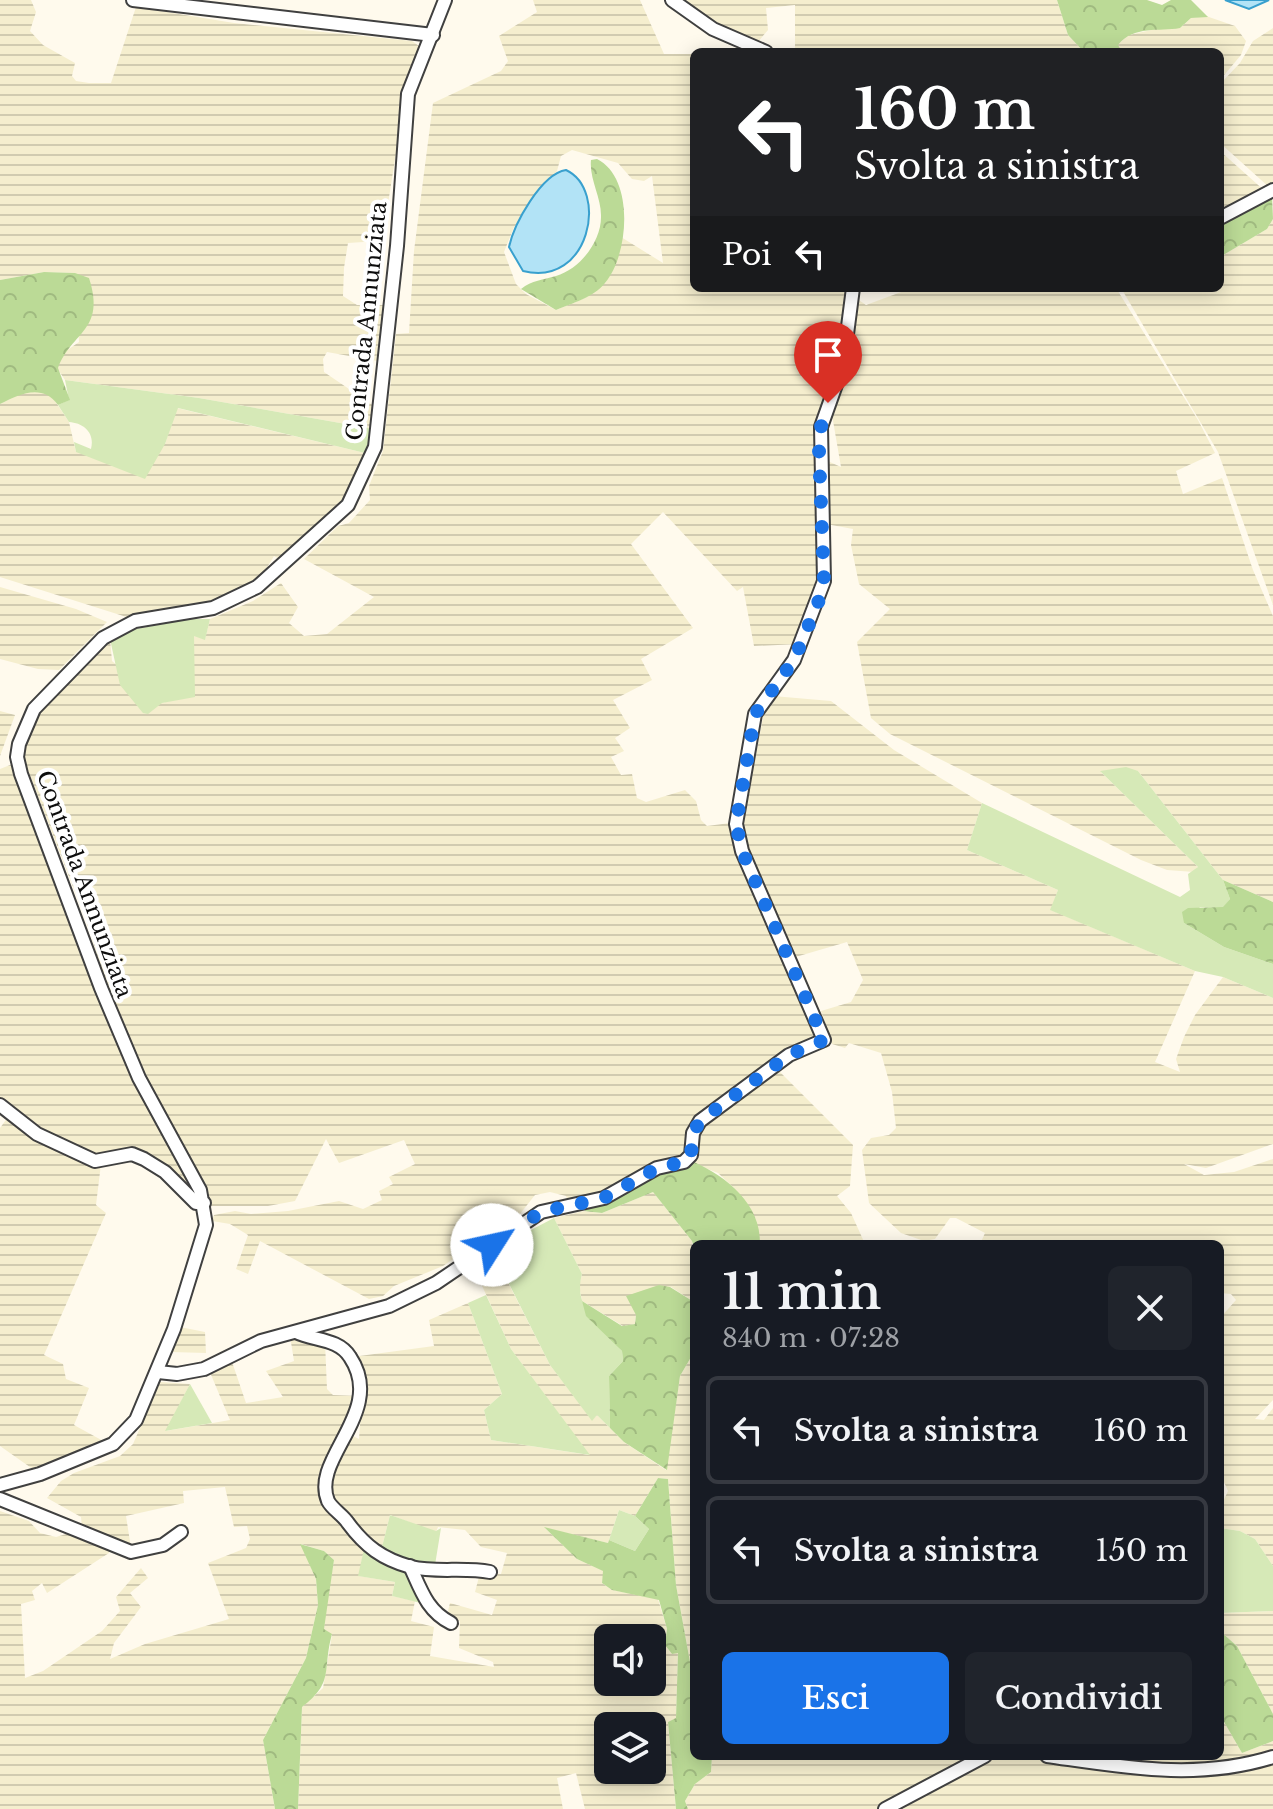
<!DOCTYPE html>
<html lang="it">
<meta charset="utf-8">
<style>
body{margin:0;font-family:"Libre Baskerville",serif;background:#20242c;color:#f1f3f6;height:100vh;display:flex;flex-direction:column;font-size:30px;white-space:nowrap}
*{box-sizing:border-box;margin:0}
p{font-size:26px;color:#9ea1a6}
.icon{flex:none;width:44px;height:44px;fill:none;stroke:currentColor;stroke-width:2;stroke-linecap:round;stroke-linejoin:round}
.map{position:relative;flex:1;overflow:hidden}
.panel{position:absolute;left:690px;top:1240px;width:534px;height:520px;display:flex;flex-direction:column;background:#171b24;border-radius:12px;box-shadow:0 4px 20px #0003}
.panel>*{flex:none}
.banner{position:absolute;left:690px;top:48px;width:534px;height:244px;border-radius:12px;box-shadow:0 4px 20px #0003;background:#202124;color:#fff;overflow:hidden}
.buttons{position:absolute;left:594px;top:1624px;display:grid;gap:16px}
.buttons a{display:grid;place-items:center;width:72px;height:72px;border-radius:12px;background:#171b24;box-shadow:0 4px 20px #0003;font-size:40px}
.pin{position:absolute;display:grid;place-items:center;width:68px;height:68px;color:#fff;margin:-82px -34px;border-radius:50% 50% 50% 0;rotate:-45deg;box-shadow:0 0 8px #0007}
.pin .icon{rotate:45deg}
.me{position:absolute;width:88px;margin:-44px;rotate:55deg;stroke-linejoin:round;filter:drop-shadow(0 0 6px #0008)}
.turn{display:flex;align-items:center;gap:28px;height:168px;padding:0 32px;font-size:36px}
.turn .icon{width:104px;height:104px;stroke-width:2.5}
.turn b{display:block;font-size:56px;line-height:68px}
.then{display:flex;align-items:center;height:76px;padding:0 32px;background:#0003;gap:16px;font-size:30px}
.round{display:grid;place-items:center;flex:none;width:84px;height:84px;border-radius:12px;background:#20242c}
.headline{display:flex;align-items:center;justify-content:space-between;height:136px;padding:0 32px}
h1{font-size:48px;font-weight:600;line-height:60px}
.primary-button{display:flex;gap:16px;margin-top:auto;padding:16px 32px}
.primary-button a{flex:1;height:92px;border-radius:12px;background:#1a73e8;color:#fff;font-size:32px;font-weight:600;line-height:92px;text-align:center}
.primary-button a+a{background:#20242c;color:#f1f3f6}
ul{padding:0;list-style:none}
li{display:flex;align-items:center;gap:24px;height:108px;margin:0 16px 12px;padding:0 16px;border:4px solid #363941;border-radius:12px}
li div{flex:1}
li b{display:block;font-size:30px}
li em{font-style:normal}
.map>svg:first-child{display:block}
.farmland{fill:url(#farmland-rules);fill-rule:evenodd}
.grass{fill:#d6e9b7}
.forest{fill:url(#forest-crowns)}
.water{fill:#b2e3f6;stroke:#39a0ce;stroke-width:2}
.lines{fill:none;stroke-linecap:round;stroke-linejoin:round}
.minor-casing{stroke:#404040;stroke-width:16}
.minor{stroke:#fff;stroke-width:12}
.route{stroke:#1a73e8;stroke-width:14;stroke-dasharray:0 25.2}
.labels{text-anchor:middle;stroke-width:8;stroke-linejoin:round;paint-order:stroke}
.street-label{font-size:22px;fill:#0d0d0d;stroke:#fff}
</style>
<div class="map">
<svg width="1273" height="1809" viewBox="0 0 1273 1809">
<defs>
<pattern id="farmland-rules" width="6" height="5" patternUnits="userSpaceOnUse" patternTransform="scale(2)"><rect width="6" height="5" fill="#f5eece"/><path d="M0 2.5h6" fill="none" stroke="#d1cbb0"/></pattern>
<pattern id="forest-crowns" width="20" height="18" patternUnits="userSpaceOnUse" patternTransform="scale(2)"><rect width="20" height="18" fill="#bbda96"/><path d="M2 6a3 3 0 1 1 6 0M12 15a3 3 0 1 1 6 0" fill="none" stroke="#a0ba80"/></pattern>
</defs>
<rect width="100%" height="100%" fill="#fffaed"/>
<g class="farmland">
<polygon points="0,0 31,0 36,12 30,31 43,45 75,63 72,76 76,81 89,83 111,83 136,7 234,23 412,41 422,48 406,90 384,229 379,241 348,243 344,268 343,296 357,305 385,305 377,361 327,352 323,359 324,372 374,406 374,429 199,398 65,380 57,368 63,353 79,342 75,273 44,272 0,280"/>
<path d="M533,0H640L664,54H694V288H849L841,363L824,405L822,580L799,644L754,646L743,587L737,591L663,512L631,544L693,628L641,659L652,680L613,700L630,728L615,738L624,751L611,757L621,775L632,774L637,798L646,802L685,790L696,801L701,820L707,826L730,823L819,1038L790,1049L770,1062L853,1145L850,1186L837,1196L851,1213L865,1244H760L734,1188L718,1173L679,1158L581,1199L568,1201L566,1196L550,1192L535,1195L512,1224L489,1234L443,1266L394,1286L383,1296L369,1299L260,1241L248,1274L236,1269L248,1235L230,1224L212,1221L214,1215L235,1211L251,1214L288,1211L339,1201L363,1209L382,1200L379,1191L393,1184L389,1177L415,1164L404,1140L339,1163L326,1139L295,1201L268,1206H212L149,1157H95L36,1130L0,1103V769L15,763L114,1008L87,923L22,755L35,715L110,639L112,661L162,703L182,697L194,635L205,639L210,619L253,601L281,583L298,607L289,623L304,636L327,634L374,597L304,559L338,526L349,523L370,500L369,486L383,451L396,334L409,333L414,251L433,103L501,71L508,61L499,36L537,12ZM572,150L618,163L632,179L644,181L652,176L663,263L621,237L606,282L585,298L556,310L526,294L516,284L504,252L514,227L557,171L561,156Z"/>
<polygon points="679,0 1057,0 1068,35 1084,52 795,52 795,5 766,8 768,30 757,43 722,28"/>
<polygon points="1206,16 1235,26 1246,41 1241,55 1220,80 1220,52 1122,52 1117,45 1129,35 1160,28 1180,28 1191,18"/>
<polygon points="1273,28 1273,186 1270,188 1220,143 1220,84 1240,63 1253,41"/>
<polygon points="1220,151 1266,192 1220,213"/>
<polygon points="1273,219 1273,605 1218,452 1121,288 1220,288 1220,257 1267,229"/>
<polygon points="912,288 1116,288 1198,420 1215,453 1176,471 1183,494 1222,478 1253,570 1273,616 1273,902 1223,880 1138,771 1101,772 1198,867 1194,872 1167,870 1141,860 890,734 871,718 857,642 890,609 859,584 851,545 853,529 826,524 821,458 841,467 832,415 835,399 844,382 853,296 866,305"/>
<polygon points="38,391 51,395 69,422 76,452 165,444 177,408 365,453 344,503 285,562 274,556 260,579 213,608 136,620 0,577 0,404 20,394"/>
<polygon points="0,587 76,609 107,622 59,670 38,669 0,659"/>
<polygon points="773,696 831,701 894,750 982,803 967,850 1058,890 1051,910 1195,971 1155,1062 1180,1072 1176,1059 1184,1037 1195,1015 1223,977 1273,998 1273,1144 1206,1168 1184,1164 1204,1175 1234,1172 1273,1159 1273,1400 1255,1419 1264,1420 1273,1408 1273,1566 1255,1539 1240,1531 1220,1528 1220,1508 1228,1491 1220,1473 1220,1318 1236,1300 1231,1294 1220,1293 1220,1244 980,1244 985,1233 956,1218 950,1218 935,1239 924,1241 901,1233 869,1203 862,1150 871,1138 889,1135 896,1128 892,1092 881,1053 849,1043 845,1048 832,1044 821,1011 851,1002 863,980 847,942 792,958 741,834 764,712"/>
<polygon points="0,711 15,715 0,756"/>
<polygon points="8,1117 101,1164 96,1205 106,1213 44,1355 63,1364 66,1379 89,1388 74,1425 105,1442 37,1472 0,1446 0,1128"/>
<polygon points="653,1192 692,1241 694,1302 671,1287 636,1315 635,1324 623,1326 582,1301 579,1286 582,1274 554,1218 584,1211 602,1213"/>
<path d="M492,1251L550,1365L592,1420L597,1415L624,1442L666,1470L680,1376L694,1352V1684L676,1585L668,1479L658,1478L635,1516L619,1510L608,1543L545,1528L577,1559L604,1571L602,1583L612,1590L658,1599L667,1629L665,1645L672,1654L678,1652L676,1719L668,1722L676,1809H585L576,1773L557,1778L563,1809H298L302,1707L323,1688L332,1635L324,1629L325,1613L334,1560L324,1551L301,1544L316,1579L318,1605L306,1658L263,1740L275,1809H0V1511L29,1521L40,1533L56,1537L73,1532L109,1547V1553L47,1593L42,1583L32,1591L35,1600L21,1604L25,1678L43,1671L102,1631L120,1611L116,1597L141,1568L148,1578L130,1593L141,1607L114,1643L110,1659L145,1644L229,1619L208,1563L246,1548L250,1539L247,1526L234,1527L225,1487L183,1491L184,1503L126,1516L131,1548L82,1527L81,1517L47,1498L61,1481L74,1473L120,1456L133,1444L160,1382L190,1384L166,1431L230,1420L209,1370L231,1359L246,1403L283,1397L266,1371L294,1361L290,1336L325,1342L327,1389L333,1395L358,1396L356,1413L347,1433L359,1439L362,1399L352,1357L434,1346L429,1320L468,1303L502,1394L484,1410L491,1440L589,1455L511,1349L473,1266ZM390,1515L436,1532L438,1527L465,1530L481,1547L507,1553L501,1574L480,1573L475,1592L497,1600L492,1615L450,1603L447,1615L460,1621L459,1648L493,1662L494,1667L430,1656L434,1627L411,1621L415,1601L392,1596L395,1582L359,1576L364,1549L380,1555ZM608,1638H652V1682H608ZM608,1726H652V1770H608Z"/>
<polygon points="180,1327 205,1332 206,1353 171,1352"/>
<polygon points="1273,1611 1273,1714 1237,1646 1220,1631 1220,1613"/>
<polygon points="1220,1715 1242,1753 1273,1741 1273,1809 688,1809 685,1801 695,1784 711,1772 712,1756 1220,1756"/>
</g>
<g class="grass">
<path d="M65,380L199,398L374,429L365,453L178,408L165,444L145,479L76,452L74,442L91,449C95,433 84,423 69,422L58,405L69,400Z"/>
<polygon points="190,619 210,619 205,640 194,636 195,697 162,703 148,714 143,713 120,685 110,639 131,630"/>
<polygon points="1126,767 1138,771 1223,880 1230,899 1223,908 1200,907 1184,923 1224,947 1273,964 1273,998 1223,977 1195,971 1050,910 1058,890 967,850 982,803 1180,897 1190,890 1188,874 1198,867 1100,771"/>
<path d="M554,1218L582,1274C572,1310 602,1327 622,1351L623,1361L609,1376L610,1428L597,1415L592,1421L550,1365L500,1266L529,1231Z"/>
<polygon points="486,1295 511,1349 590,1455 491,1440 484,1410 502,1394 468,1303"/>
<polygon points="190,1384 212,1423 165,1431"/>
<polygon points="619,1510 635,1516 649,1529 635,1551 609,1540"/>
<polygon points="390,1515 436,1531 441,1528 435,1565 419,1564 413,1588 419,1591 425,1604 392,1596 395,1582 358,1576 364,1549 380,1555"/>
<polygon points="1220,1528 1240,1531 1255,1539 1273,1566 1273,1611 1220,1613"/>
</g>
<g class="forest">
<path d="M1057,0H1147L1162,5L1171,0H1191L1208,17L1191,18L1180,28C1159,32 1134,25 1118,45L1122,52H1084L1068,35Z"/>
<path d="M597,159C635,178 629,255 605,283C593,298 572,303 556,310L521,289C532,280 543,280 556,276C580,269 602,241 601,215C601,197 589,178 591,160Z"/>
<polygon points="1272,195 1273,219 1267,229 1220,257 1220,220"/>
<path d="M44,272L75,273L89,278C106,331 72,331 58,368L70,400L58,405C42,383 20,394 0,404V280Z"/>
<polygon points="1223,880 1273,902 1273,964 1224,947 1184,923 1182,912 1188,908 1223,907 1230,899"/>
<path d="M694,1162C727,1177 761,1204 760,1244H694V1248L692,1241L653,1192L602,1213L584,1211L648,1176Z"/>
<polygon points="659,1285 670,1287 694,1302 694,1352 680,1376 667,1470 624,1442 610,1428 609,1376 623,1361 622,1351 586,1316 582,1301 622,1326 635,1324 636,1315 626,1296"/>
<polygon points="658,1478 668,1479 676,1585 694,1684 694,1756 712,1756 711,1772 695,1784 685,1801 688,1809 676,1809 668,1722 676,1718 678,1653 672,1654 665,1645 667,1629 659,1600 612,1590 602,1583 603,1571 577,1559 544,1527 608,1543 609,1540 635,1551 649,1529 635,1516"/>
<path d="M300,1544L324,1551L334,1560L324,1629L332,1634C322,1670 335,1682 302,1707L298,1809H275L263,1740L306,1658L318,1605L316,1579Z"/>
<polygon points="1220,1631 1237,1646 1273,1714 1273,1741 1242,1753 1220,1715"/>
</g>
<g class="water">
<polygon points="1225,0 1269,0 1249,9"/>
<path d="M566,170C609,190 590,288 523,271L509,247C514,224 541,174 566,170Z"/>
</g>
<g class="lines">
<g class="minor-casing">
<g id="minor">
<polyline points="133,0 433,35"/>
<polyline points="672,0 713,29 766,52"/>
<polyline points="1220,218 1273,190"/>
<polyline points="0,1105 37,1134 95,1161 132,1154 144,1159 165,1172 196,1203 204,1203"/>
<path d="M296,1332C314,1341 338,1338 350,1357C387,1412 310,1458 328,1501C332,1509 343,1515 348,1523C365,1546 382,1559 411,1567C436,1573 464,1567 490,1572"/>
<polyline points="158,1372 177,1374 204,1369 261,1341 389,1306 436,1283 541,1212 604,1198 657,1168 684,1162 691,1155 693,1133 700,1121 789,1055 824,1040 742,851 736,824 755,714 794,660 824,581 821,427 843,365 853,288"/>
<polyline points="0,1485 40,1474 113,1444 136,1420 174,1329 206,1225 200,1190 139,1078 101,988 21,774 17,757 19,744 34,709 103,638 135,621 213,608 257,587 348,505 375,447 397,246 408,94 445,0"/>
<polyline points="0,1499 131,1552 163,1545 181,1532"/>
<path d="M410,1566C421,1590 427,1611 451,1623"/>
<path d="M1047,1756C1125,1767 1196,1781 1273,1757"/>
<polyline points="885,1809 985,1756"/>
</g>
</g>
<use href="#minor" class="minor"/>
</g>
<g class="lines">
<polyline class="route" points="492,1245 541,1212 604,1198 657,1168 684,1162 691,1155 693,1133 700,1121 789,1055 824,1040 742,851 736,824 755,714 794,660 818,603 824,581 819,452 822,417 828,403"/>
</g>
<g class="labels">
<g class="street-label">
<text transform="translate(366 321) rotate(-84)" y="8">Contrada Annunziata</text>
<text transform="translate(85 884) rotate(70)" y="8">Contrada Annunziata</text>
</g>
</g>
</svg>
<div class="buttons">
<a><svg class="icon" aria-label="sound" viewBox="0 0 24 24"><path d="M4 9h4l5-4v14l-5-4H4zM17 9q2 3 0 6"/></svg></a>
<a><svg class="icon" aria-label="layers" viewBox="0 0 24 24"><path d="M12 4l9 5-9 5-9-5zM3 14l9 5 9-5"/></svg></a>
</div>
<div class="pin" style="left:828px;top:403px;background:#d93025"><svg class="icon" aria-label="arrive" viewBox="0 0 24 24"><path d="M6 21V4h12l-3 4 3 4H6"/></svg></div>
<svg class="me" style="left:492px;top:1245px" viewBox="-20 -20 40 40"><circle r="19" fill="#fff"/><path d="M0-13L10 11 0 6-10 11z" fill="#1a73e8"/></svg>
<div class="banner">
<div class="turn"><svg class="icon" aria-label="left" viewBox="0 0 24 24"><path d="M17 20v-9H6M10 6l-5 5 5 5"/></svg><div><b>160 m</b>Svolta a sinistra</div></div>
<div class="then">Poi<svg class="icon" aria-label="left" viewBox="0 0 24 24"><path d="M17 20v-9H6M10 6l-5 5 5 5"/></svg></div>
</div>
<section class="panel">
<div class="headline"><div><h1>11 min</h1><p>840 m · 07:28</p></div><a class="round"><svg class="icon" aria-label="close" viewBox="0 0 24 24"><path d="M6 6l12 12M18 6L6 18"/></svg></a></div>
<ul>
<li><svg class="icon" aria-label="left" viewBox="0 0 24 24"><path d="M17 20v-9H6M10 6l-5 5 5 5"/></svg><div><b>Svolta a sinistra</b></div><em>160 m</em></li>
<li><svg class="icon" aria-label="left" viewBox="0 0 24 24"><path d="M17 20v-9H6M10 6l-5 5 5 5"/></svg><div><b>Svolta a sinistra</b></div><em>150 m</em></li>
</ul>
<div class="primary-button"><a>Esci</a><a>Condividi</a></div>
</section>
</div>
